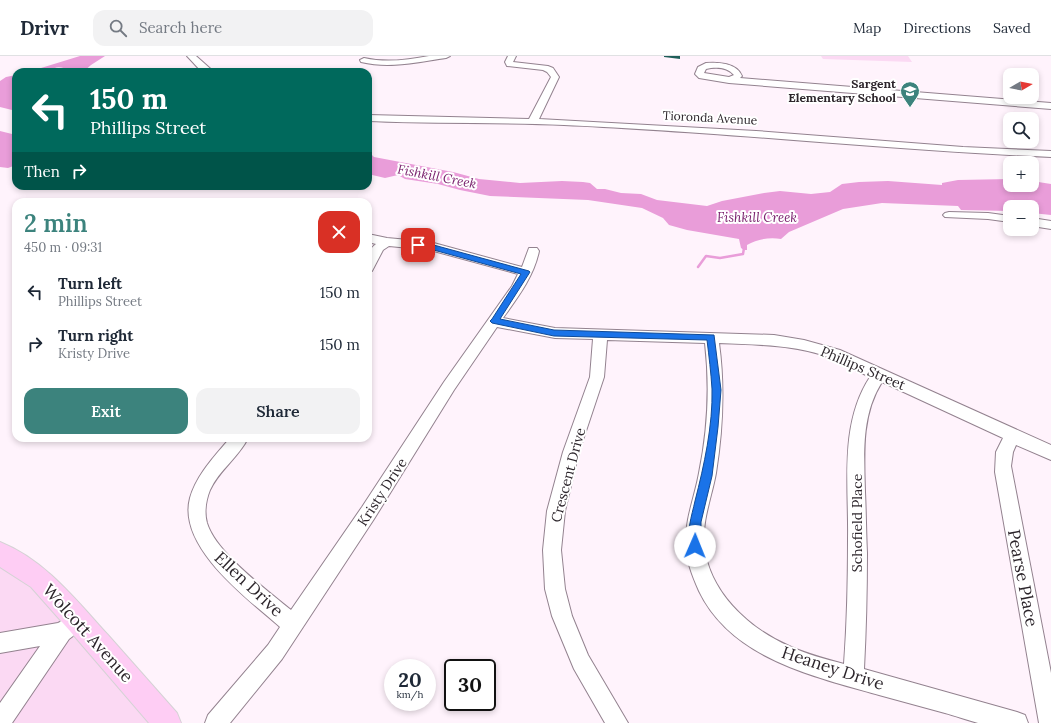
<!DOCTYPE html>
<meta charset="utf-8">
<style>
body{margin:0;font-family:Lora,serif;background:#f2f2f3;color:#1f2937;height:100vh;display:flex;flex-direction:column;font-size:15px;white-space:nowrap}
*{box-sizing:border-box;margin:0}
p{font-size:13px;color:#747a83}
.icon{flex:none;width:22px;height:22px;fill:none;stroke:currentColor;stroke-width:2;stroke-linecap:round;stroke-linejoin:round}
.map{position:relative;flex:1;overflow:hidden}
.drawer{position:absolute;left:12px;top:142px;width:360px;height:244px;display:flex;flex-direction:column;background:#fff;border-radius:12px;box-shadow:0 2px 6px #0003}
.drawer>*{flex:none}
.top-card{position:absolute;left:12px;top:12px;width:360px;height:122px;border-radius:12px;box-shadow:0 2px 6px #0003;background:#00695c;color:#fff;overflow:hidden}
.needle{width:26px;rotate:80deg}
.fabs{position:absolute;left:1003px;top:12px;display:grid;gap:8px}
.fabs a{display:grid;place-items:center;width:36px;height:36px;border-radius:8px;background:#fff;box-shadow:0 2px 6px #0003;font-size:20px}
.speed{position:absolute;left:384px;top:603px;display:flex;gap:8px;font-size:20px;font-weight:700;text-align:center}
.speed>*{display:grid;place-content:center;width:52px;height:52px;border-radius:50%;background:#fff;box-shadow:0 2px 6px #0003;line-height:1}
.speed small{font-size:10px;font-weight:400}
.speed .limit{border:2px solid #111;border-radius:6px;background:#fff;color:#111}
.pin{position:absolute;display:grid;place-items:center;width:34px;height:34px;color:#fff;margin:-17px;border-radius:8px;box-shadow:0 2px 6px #0006}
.me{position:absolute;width:44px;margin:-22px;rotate:1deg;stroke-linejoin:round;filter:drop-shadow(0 0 3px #0008)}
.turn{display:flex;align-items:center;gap:14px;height:84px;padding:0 12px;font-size:18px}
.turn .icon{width:52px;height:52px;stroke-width:2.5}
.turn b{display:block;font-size:28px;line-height:34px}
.then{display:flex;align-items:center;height:38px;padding:0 12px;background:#0003;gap:8px;font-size:15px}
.round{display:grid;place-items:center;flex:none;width:42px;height:42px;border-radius:12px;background:#f2f2f3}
.overview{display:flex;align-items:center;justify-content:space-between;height:68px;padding:0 12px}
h1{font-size:24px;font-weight:600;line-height:30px;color:#3c837d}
.action{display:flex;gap:8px;margin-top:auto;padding:8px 12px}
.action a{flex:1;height:46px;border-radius:12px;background:#3c837d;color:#fff;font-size:16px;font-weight:600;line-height:46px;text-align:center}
.action a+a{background:#f2f2f3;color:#1f2937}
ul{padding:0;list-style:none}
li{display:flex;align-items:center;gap:12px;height:52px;padding:0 12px}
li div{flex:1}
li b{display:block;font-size:15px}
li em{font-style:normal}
header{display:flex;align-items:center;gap:24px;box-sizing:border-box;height:56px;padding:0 20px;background:#fff;border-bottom:1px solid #e0e1e3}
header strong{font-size:19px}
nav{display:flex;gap:22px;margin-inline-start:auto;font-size:14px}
.search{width:280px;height:36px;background:#f2f2f3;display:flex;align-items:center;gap:10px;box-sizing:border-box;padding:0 14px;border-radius:12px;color:#747a83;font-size:15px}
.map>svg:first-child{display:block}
.green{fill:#fbd9f3}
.water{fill:#e99dd9}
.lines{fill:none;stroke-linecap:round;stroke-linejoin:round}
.stream{stroke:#e99dd9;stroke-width:2.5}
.minor-casing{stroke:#93828f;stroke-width:2}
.major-casing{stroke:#d5d3d5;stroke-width:2}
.minor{fill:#fff;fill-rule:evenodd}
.major{fill:#fecdf4;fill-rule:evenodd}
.wall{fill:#1f5e59}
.route{fill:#1a73e8;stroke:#114b97}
.labels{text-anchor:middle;stroke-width:4;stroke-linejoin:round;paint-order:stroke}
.far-poi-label{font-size:12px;font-weight:bold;fill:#2c252b;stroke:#fff;text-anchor:end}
.far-street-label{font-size:12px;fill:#2c252b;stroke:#fff}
.far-water-label{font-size:13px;font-style:italic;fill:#7a236e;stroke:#fff}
.street-label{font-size:14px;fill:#2c252b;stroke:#fff}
.near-street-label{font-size:17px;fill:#2c252b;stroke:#fff}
</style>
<header>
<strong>Drivr</strong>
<div class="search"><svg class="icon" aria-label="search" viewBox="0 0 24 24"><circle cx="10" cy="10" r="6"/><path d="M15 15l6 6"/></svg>Search here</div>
<nav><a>Map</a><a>Directions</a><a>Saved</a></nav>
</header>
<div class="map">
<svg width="1051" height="667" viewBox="0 0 1051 667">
<rect width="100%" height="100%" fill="#fff3fc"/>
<g class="green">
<polygon points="821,0 908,0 912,6 823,3"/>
<polygon points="0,502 36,534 153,667 0,667"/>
</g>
<g class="water">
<path d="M80,0H105L91,9L83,16H68L70,14C63,12 56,8 50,16H28Z"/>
<polygon points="16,19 16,55 0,51 0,25 6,21"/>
<polygon points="0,75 16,79 16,109 8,112 0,111"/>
<path d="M368,95L374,101L453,116L479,123L520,127L562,125L583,126L590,127L597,133H605L621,137L641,138L657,144L707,150L722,145L764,137L780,135L811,138L830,136L842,128L859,126L888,125L942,129V127L958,124L1010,123V129H1032V125L1051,128V159L1032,157V151H1010V155L961,154L958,150L882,147L843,153L789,176L781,183C770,181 757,183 747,189V194H744L741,192L739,183L687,174L669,169L663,162L642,152L588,144L490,140L460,134L438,128L405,123L398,119L385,122L368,118Z"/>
</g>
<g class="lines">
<polyline class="stream" points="698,211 706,200 720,202 743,198 744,192"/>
<g class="minor-casing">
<g id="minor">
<polygon points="187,0 196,0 214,16 201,15"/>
<path d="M429,0H450L446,2C417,6 390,13 361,6L360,4L364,2C386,7 407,4 429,0Z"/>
<path d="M508,0H516L513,6L548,10L553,12L559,21L539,63L756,75L963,91L1051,95V101C888,94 726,76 564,69C499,66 433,68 368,65V59L529,63L551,21L547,16L543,14L507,10L505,6Z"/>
<path d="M706,7C718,6 737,7 742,20L740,22L1051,47V53L729,27L699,22L695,18L698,11ZM711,12C719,11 728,12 734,19L729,21L704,17L706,13Z"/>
<polygon points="949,156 988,157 1010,160 1010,166 988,163 945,161 943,159 945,157"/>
<polygon points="1032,162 1051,165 1051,173 1032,170"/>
<path d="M368,178L387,182L430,186L522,211L529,192H537L539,195C534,220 518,241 503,262L555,272L774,279L804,284L840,294L1051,389V404L1016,389L1013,396L1011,410L1051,617V667H1039L995,416L996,396L1003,382L882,326C861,359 864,398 865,436C866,456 866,477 867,497C867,536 866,575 864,613L1017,656L1025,659L1028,667C1012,667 994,667 978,667C967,664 956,660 945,657C923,651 901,645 879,639C813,620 732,603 699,535C692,519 686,504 686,487C685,463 695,440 699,417C708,373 710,331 705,287L607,284L604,321L579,396L565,455L561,494L565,533L572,560L588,599L628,667H605L574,613L552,560L545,533L543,494L547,455L563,396L590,321L593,283L555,282L497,271L454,334L374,463L282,603L230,667H205L208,659L268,589L280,571C248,543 177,491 190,442C197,418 215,400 230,382H248C239,401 219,414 210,434C206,444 204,456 207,467C216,497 267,534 291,554L362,451L444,326L512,230L518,218L430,194L389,190L383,194L372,215L368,216C368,206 367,194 376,188L368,186ZM719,287C757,289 795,288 831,302C844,308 857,315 870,321C839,368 849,429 848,483C848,525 847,567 844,608C825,603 806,598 789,590C748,572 708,535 704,488C702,464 712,440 716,417C723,373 725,331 719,287Z"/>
<polygon points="66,563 73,566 76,573 73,580 69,583 12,667 0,667 0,647 40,590 0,597 0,577 58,567"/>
</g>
</g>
<g class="major-casing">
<path id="major" d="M0,486C45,504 76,544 108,579C131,605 154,631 177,657L181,667H149L70,575L31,531L0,511Z"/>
</g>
<use href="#minor" class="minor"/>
<use href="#major" class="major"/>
</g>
<polygon class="wall" points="664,0 680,0 680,3 664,1"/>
<path class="route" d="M415,187L430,188L529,215L530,216L500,263L554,274L714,279L721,334L718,371L712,420L701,466V490L699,493L695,495L691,493C685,479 692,459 695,445C704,410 713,369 712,333C711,317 709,300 707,284L554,280L492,267L490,265L492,263L521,218L430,193L415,191Z"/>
<defs>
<g id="school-pin" transform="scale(1)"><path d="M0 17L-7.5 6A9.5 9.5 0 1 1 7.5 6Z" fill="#3c837d" stroke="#fff"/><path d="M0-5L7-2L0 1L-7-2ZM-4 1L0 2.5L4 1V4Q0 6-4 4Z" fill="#fff"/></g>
</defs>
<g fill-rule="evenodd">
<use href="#school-pin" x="910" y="35"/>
</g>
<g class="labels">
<g class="far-poi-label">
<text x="896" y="32">Sargent<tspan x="896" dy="14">Elementary School</tspan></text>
</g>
<g class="far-street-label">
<text transform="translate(710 62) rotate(3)" y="4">Tioronda Avenue</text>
</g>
<g class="far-water-label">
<text transform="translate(437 120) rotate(11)" y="5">Fishkill Creek</text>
<text x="757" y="166">Fishkill Creek</text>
</g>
<g class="street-label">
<text transform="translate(863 312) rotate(23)" y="5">Phillips Street</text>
<text transform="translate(568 419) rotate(-75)" y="5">Crescent Drive</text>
<text transform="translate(382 436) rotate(-57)" y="5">Kristy Drive</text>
<text transform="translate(857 467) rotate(-90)" y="5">Schofield Place</text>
</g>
<g class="near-street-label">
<text transform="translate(1023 522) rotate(79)" y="6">Pearse Place</text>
<text transform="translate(249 528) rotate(43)" y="6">Ellen Drive</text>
<text transform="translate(88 577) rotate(48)" y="6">Wolcott Avenue</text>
<text transform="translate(833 612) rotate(18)" y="6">Heaney Drive</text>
</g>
</g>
</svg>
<div class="fabs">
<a><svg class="needle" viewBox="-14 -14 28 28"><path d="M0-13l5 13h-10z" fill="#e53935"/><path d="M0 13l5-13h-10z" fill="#747a83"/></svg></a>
<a><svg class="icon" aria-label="search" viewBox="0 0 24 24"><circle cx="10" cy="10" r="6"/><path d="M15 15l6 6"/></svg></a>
<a>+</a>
<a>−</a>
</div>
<div class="speed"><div>20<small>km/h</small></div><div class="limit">30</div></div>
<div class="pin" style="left:418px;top:189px;background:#d93025"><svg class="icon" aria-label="arrive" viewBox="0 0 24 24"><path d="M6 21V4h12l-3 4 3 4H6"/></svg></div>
<svg class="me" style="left:695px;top:490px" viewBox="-20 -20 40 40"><circle r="19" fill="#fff"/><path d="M0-13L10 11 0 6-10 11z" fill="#1a73e8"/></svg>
<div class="top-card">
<div class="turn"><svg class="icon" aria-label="left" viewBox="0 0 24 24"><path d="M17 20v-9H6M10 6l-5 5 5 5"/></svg><div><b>150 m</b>Phillips Street</div></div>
<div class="then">Then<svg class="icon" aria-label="right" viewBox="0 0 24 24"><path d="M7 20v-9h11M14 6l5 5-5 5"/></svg></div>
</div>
<section class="drawer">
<div class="overview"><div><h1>2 min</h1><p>450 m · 09:31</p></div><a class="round" style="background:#d93025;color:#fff"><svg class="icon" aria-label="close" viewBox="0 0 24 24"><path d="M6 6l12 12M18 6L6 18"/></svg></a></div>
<ul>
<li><svg class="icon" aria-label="left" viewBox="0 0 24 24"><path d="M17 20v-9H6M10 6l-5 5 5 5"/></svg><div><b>Turn left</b><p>Phillips Street</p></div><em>150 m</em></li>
<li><svg class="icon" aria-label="right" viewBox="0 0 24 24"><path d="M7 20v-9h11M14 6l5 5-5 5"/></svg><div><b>Turn right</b><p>Kristy Drive</p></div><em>150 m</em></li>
</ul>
<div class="action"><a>Exit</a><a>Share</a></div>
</section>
</div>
